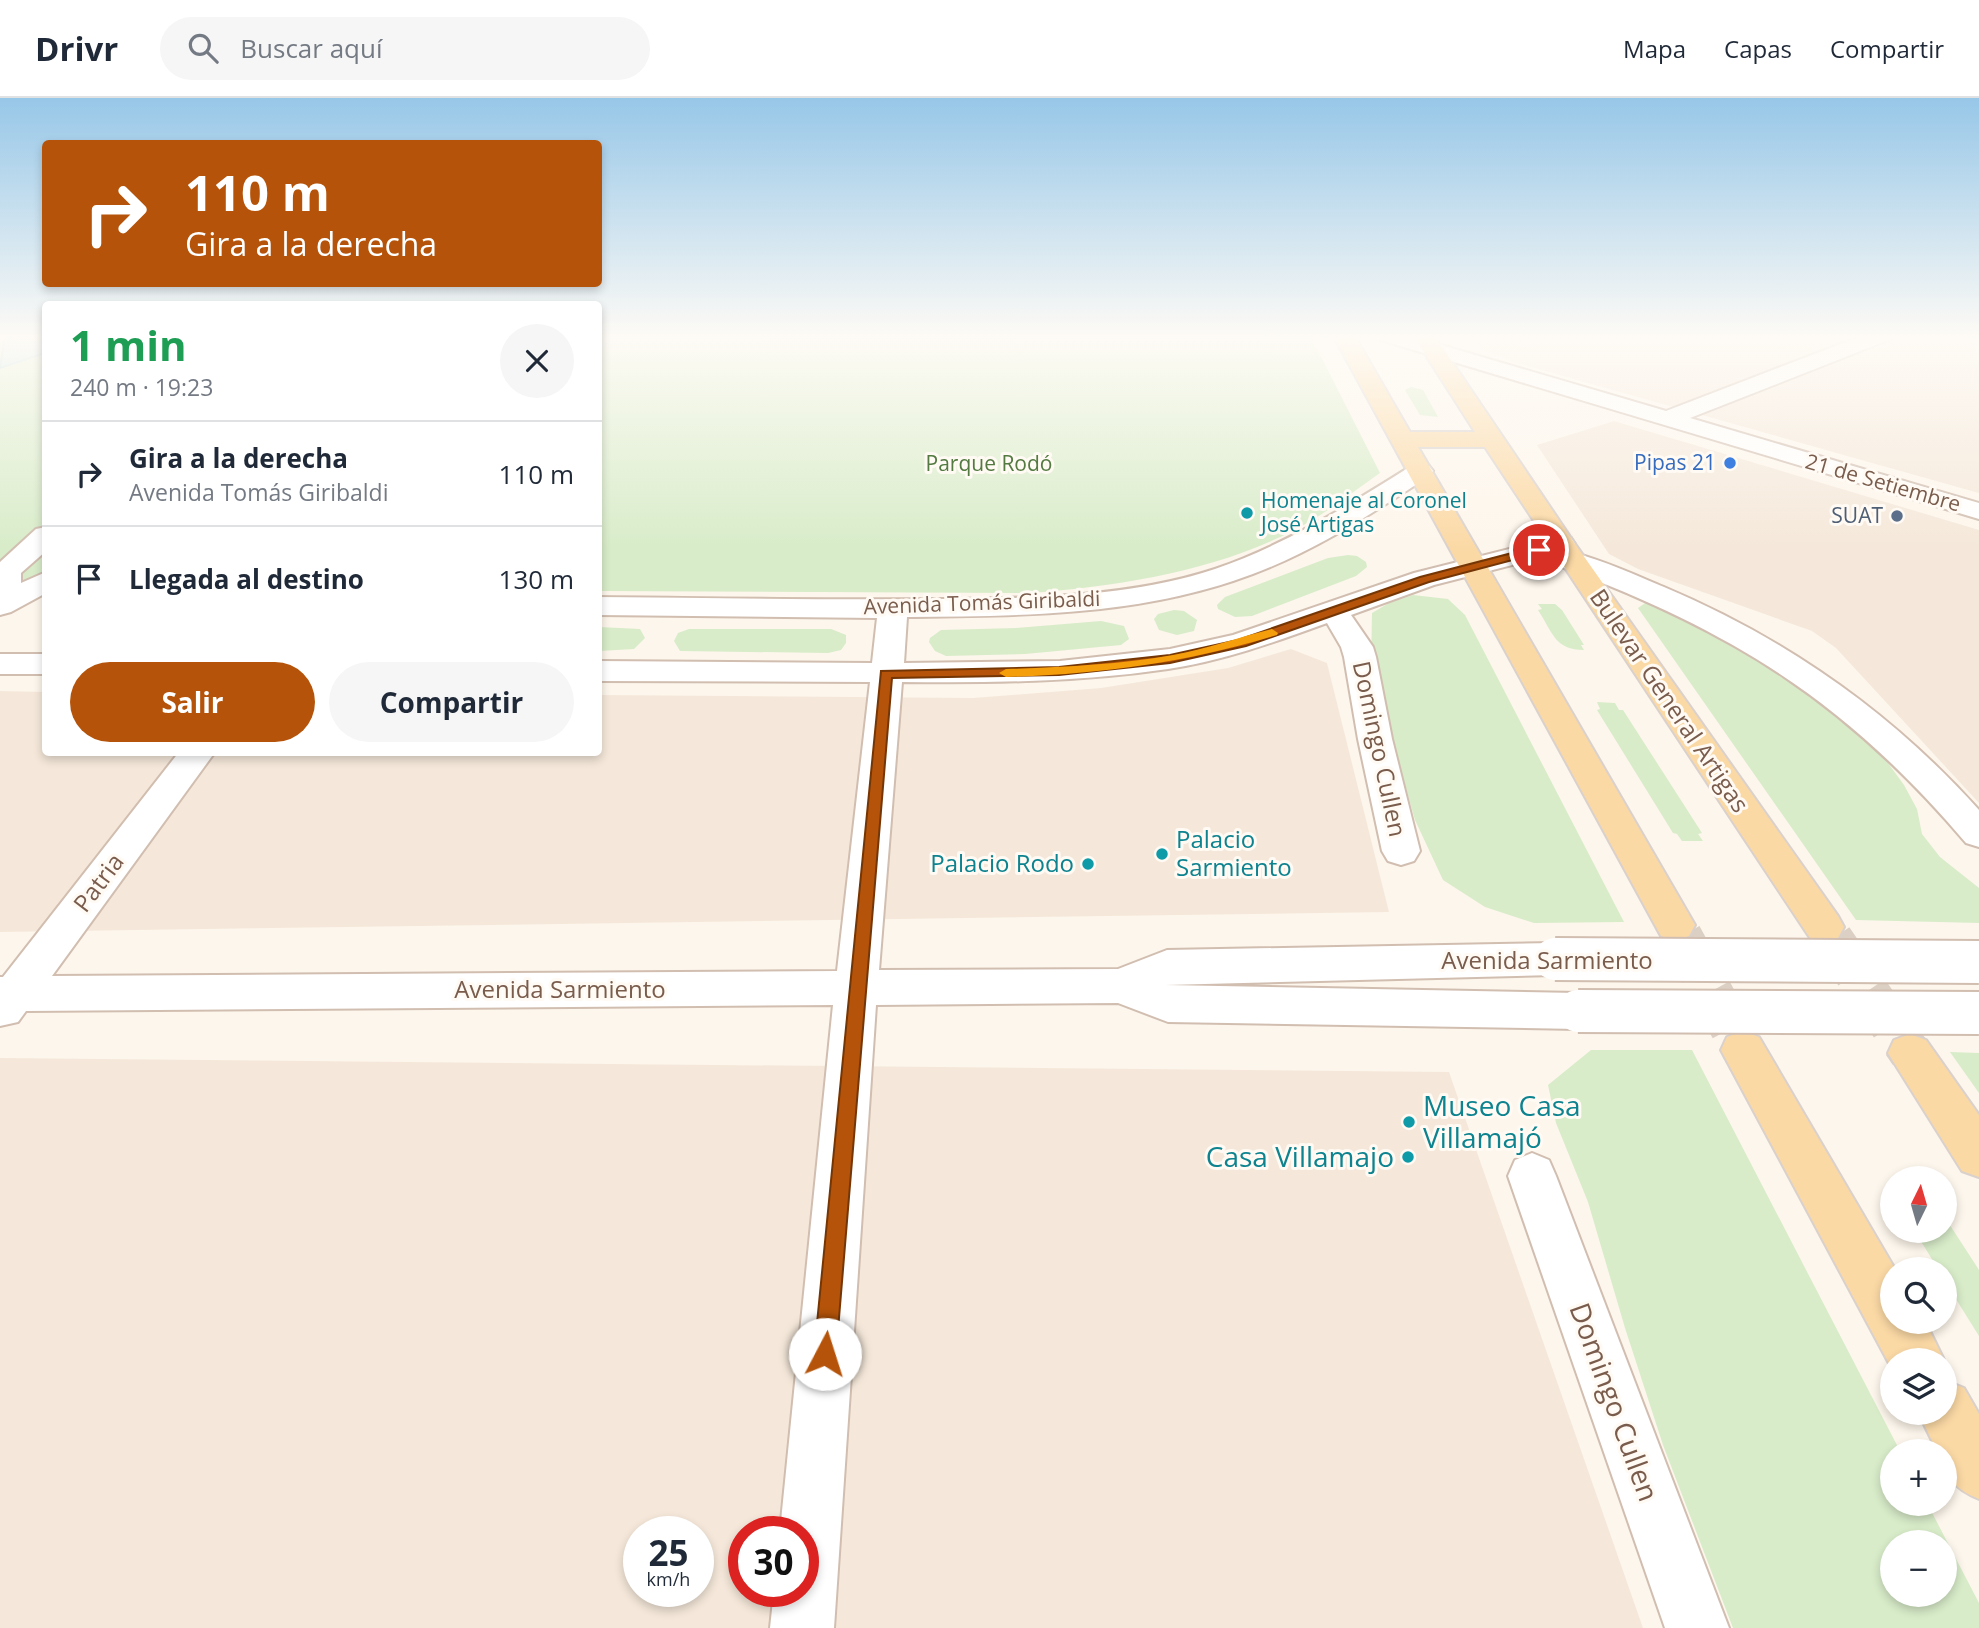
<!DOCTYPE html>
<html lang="es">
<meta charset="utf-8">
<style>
body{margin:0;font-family:"Open Sans",sans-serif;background:#f6f6f7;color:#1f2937;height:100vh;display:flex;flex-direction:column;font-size:26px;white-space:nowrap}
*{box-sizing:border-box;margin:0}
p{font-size:23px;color:#747a83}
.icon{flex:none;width:38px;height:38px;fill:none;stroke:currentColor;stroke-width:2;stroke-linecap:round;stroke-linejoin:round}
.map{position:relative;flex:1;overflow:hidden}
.sheet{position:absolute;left:42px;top:203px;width:560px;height:455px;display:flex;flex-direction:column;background:#fff;border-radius:7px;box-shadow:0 4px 10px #0003}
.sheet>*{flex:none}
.hud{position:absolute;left:42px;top:42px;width:560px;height:147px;border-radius:7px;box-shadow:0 4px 10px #0003;background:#b45309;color:#fff;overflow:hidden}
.needle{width:46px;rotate:5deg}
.buttons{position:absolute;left:1880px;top:1068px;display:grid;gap:14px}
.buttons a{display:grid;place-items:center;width:77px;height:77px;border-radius:50%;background:#fff;box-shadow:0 4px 10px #0003;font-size:35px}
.speed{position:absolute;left:623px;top:1418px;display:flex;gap:14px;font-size:35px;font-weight:700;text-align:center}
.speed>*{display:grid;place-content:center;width:91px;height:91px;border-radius:50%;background:#fff;box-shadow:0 4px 10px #0003;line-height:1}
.speed small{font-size:18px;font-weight:400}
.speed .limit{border:10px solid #d22;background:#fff;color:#111}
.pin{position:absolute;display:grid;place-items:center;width:60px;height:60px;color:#fff;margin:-30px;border:4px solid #fff;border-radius:50%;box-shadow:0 2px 7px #0007}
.me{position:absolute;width:77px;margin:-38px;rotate:5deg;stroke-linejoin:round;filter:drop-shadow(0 0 5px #0008)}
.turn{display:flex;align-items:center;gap:24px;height:147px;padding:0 28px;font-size:32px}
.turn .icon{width:91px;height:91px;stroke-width:2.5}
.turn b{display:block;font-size:49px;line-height:60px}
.round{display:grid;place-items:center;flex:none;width:74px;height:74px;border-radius:37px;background:#f6f6f7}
.overview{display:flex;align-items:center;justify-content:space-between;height:119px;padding:0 28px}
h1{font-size:42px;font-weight:700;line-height:52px;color:#1e9e55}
.button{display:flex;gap:14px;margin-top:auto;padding:14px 28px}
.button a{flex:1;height:80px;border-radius:42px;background:#b45309;color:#fff;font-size:28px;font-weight:700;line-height:80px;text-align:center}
.button a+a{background:#f6f6f7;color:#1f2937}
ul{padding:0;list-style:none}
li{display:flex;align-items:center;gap:21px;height:105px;padding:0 28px;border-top:2px solid #e0e1e3}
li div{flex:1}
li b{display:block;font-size:26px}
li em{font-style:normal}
header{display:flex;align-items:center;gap:42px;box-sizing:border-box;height:98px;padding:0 35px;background:#fff;border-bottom:2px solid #e0e1e3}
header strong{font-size:33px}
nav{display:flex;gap:38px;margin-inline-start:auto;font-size:24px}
.search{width:490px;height:63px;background:#f6f6f7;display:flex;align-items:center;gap:18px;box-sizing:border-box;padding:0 24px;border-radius:38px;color:#747a83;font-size:26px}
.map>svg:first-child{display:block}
.residential{fill:#f5e8da;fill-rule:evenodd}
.green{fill:#d8ecc9;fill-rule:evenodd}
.water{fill:#bfe3e8;stroke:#a5d3da;stroke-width:2}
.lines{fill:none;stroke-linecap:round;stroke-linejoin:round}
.major-tunnel{stroke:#dcd0c4;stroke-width:42;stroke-dasharray:42 21;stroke-linecap:butt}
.minor-casing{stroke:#d1beb0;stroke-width:4}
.major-casing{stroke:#dad1cd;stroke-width:4}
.minor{fill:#fff;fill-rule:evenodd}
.major{fill:#fbd9a5;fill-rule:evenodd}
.minor-bridge-casing{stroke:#d1beb0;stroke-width:46;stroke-linecap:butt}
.minor-bridge{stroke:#fff;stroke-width:42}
.route{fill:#b45309;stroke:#753606;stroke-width:2}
.slow{fill:#f59e0b}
.shop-dot{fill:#3f7fe0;stroke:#fffaf3;stroke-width:2.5}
.culture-dot{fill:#0f9aa8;stroke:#fffaf3;stroke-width:2.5}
.service-dot{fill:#5c6f8a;stroke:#fffaf3;stroke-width:2.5}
.labels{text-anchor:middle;stroke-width:6;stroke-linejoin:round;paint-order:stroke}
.far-shop-label{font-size:21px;fill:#366cbe;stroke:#fffaf3;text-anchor:end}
.far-park-label{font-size:21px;fill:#537a41;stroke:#fffaf3}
.far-street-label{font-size:21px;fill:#7a5c4d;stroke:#fffaf3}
.far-culture-label{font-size:21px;fill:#0d838f;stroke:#fffaf3;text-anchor:start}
.far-service-label{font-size:21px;fill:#4e5e75;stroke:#fffaf3;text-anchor:end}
.street-label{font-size:24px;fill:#7a5c4d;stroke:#fffaf3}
.culture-label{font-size:24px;fill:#0d838f;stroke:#fffaf3;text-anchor:start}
.near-culture-label{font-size:28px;fill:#0d838f;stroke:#fffaf3;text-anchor:start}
.near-street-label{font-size:28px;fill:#7a5c4d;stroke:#fffaf3}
</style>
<header>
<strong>Drivr</strong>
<div class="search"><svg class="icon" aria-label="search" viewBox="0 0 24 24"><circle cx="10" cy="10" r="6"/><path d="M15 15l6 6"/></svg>Buscar aquí</div>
<nav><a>Mapa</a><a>Capas</a><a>Compartir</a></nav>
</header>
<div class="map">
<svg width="1979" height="1530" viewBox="0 0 1979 1530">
<rect width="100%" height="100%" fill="#fdf6ec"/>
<g class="residential">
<polygon points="1471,237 1979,237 1979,395 1510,263 1482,252"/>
<polygon points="1614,323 1979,432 1979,705 1836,550 1812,533 1638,471 1609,456 1537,347"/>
<polygon points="1291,551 1327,565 1389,814 0,834 0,593 45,594 46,654 598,654 599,597 973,600 1101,590 1228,570"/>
<path d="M0,960L1449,974L1643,1530H0ZM639,1433H698V1493H639ZM744,1433H803V1493H744Z"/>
</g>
<g class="green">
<polygon points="0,237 45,237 45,488 0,487"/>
<path d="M599,237H1310L1380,375C1358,390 1337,407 1314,421C1230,471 1127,487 1031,495L599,493Z"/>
<polygon points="1411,289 1423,292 1438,319 1420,317 1405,292"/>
<polygon points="1348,457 1357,458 1366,464 1367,469 1356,478 1252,518 1235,519 1218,511 1217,507 1225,499 1328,460"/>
<polygon points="1413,497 1448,501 1465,517 1624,824 1534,825 1485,809 1443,782 1415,722 1371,568 1372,515 1389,505"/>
<polygon points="1648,503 1667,507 1775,571 1880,654 1904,687 1917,711 1922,736 1940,759 1979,790 1979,825 1856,822 1638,510"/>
<path d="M1538,506H1555L1562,512L1584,547H1581L1584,552C1555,552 1553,535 1538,512L1542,511Z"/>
<polygon points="1174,512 1184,513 1197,522 1194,533 1177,537 1159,532 1154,521 1158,516"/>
<polygon points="1101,523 1124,528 1129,541 1121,547 1025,556 946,558 935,553 929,544 930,540 941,532 1016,530"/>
<polygon points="599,529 640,531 645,540 634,551 599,553"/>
<polygon points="689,531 831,531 846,537 846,545 841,552 828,555 680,553 674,543 678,535"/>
<polygon points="1597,604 1615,605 1619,612 1623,612 1702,735 1698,736 1703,743 1682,743 1677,736 1673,735 1597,612 1600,611"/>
<path d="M1591,952H1692L1900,1353H1892V1405H1927L1979,1505V1530H1733L1663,1347L1625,1230L1588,1104L1556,1025L1548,987ZM1892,1444H1944V1496H1892Z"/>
<polygon points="1950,954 1979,955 1979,995"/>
<polygon points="1944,1118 1979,1172 1979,1238 1944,1182 1944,1171 1938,1171 1914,1132 1944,1132"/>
</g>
<polygon class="water" points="5,237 45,237 45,255 0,270"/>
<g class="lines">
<g class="major-tunnel">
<polyline points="1681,838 1743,952"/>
<polyline points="1832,841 1910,955"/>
</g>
<g class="minor-casing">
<g id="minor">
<polygon points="1374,237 1407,237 1666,313 1864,237 1894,237 1891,241 1690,320 1979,405 1979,421 1377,241"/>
<path d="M1420,365L1429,368L1433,373L1429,378C1367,419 1304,460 1233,483C1128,518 1016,518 907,519L904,565L1060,563L1170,551L1233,537L1414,475L1561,438L1571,440L1575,446L1571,452L1434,487L1351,517L1373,549L1376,559L1392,641L1420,753L1414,763L1401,767L1388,763L1382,753L1358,641L1344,559L1341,549L1327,525C1275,544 1223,563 1168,571C1080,584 991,585 902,584L879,872L1118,871L1167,852L1555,845L1570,849L1576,861L1570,873L1555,877L1166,887L1578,895L1593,900L1600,913L1593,926L1578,931L1168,924L1118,905L876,907L834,1530H770L774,1493H803V1433H780L833,907L26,913L18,924L0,928V879H3L179,654H215L52,878L837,873L870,584L598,583V563L872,565L877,520L598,517V499C711,500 824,502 937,501C1029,500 1127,500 1215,471C1285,447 1349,407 1411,368Z"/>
<polygon points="46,429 46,453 21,475 21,485 46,474 46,495 11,514 0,517 0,464 36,431"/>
<path d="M1574,455C1605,463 1635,477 1664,489C1785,540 1891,614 1979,712V749L1966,745C1846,604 1736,535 1564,470L1560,464L1564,458Z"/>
<rect x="0" y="556" width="46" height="20"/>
<polygon points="1532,1055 1549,1062 1556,1078 1729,1530 1665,1530 1508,1078 1515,1062"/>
</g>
</g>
<g class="major-casing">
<g id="major">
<polygon points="1333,237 1354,237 1410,334 1475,334 1413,237 1434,237 1573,443 1838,818 1844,829 1838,840 1824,845 1810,840 1485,349 1418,349 1695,827 1689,838 1675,843 1661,838"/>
<polygon points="1743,933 1759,939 1895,1171 1892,1171 1892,1223 1925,1223 1944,1262 1892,1262 1892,1271 1721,952 1727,939"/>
<polygon points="1910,936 1926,942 1979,1017 1979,1079 1962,1073 1888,955 1894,942"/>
<path d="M1944,1282L1964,1290L1979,1316V1401C1955,1391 1944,1380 1944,1353H1937L1918,1314H1944Z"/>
</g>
</g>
<use href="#minor" class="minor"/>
<use href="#major" class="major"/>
<g class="minor-bridge-casing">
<g id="minor-bridge">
<polyline points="1555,861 1979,864"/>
<polyline points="1578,913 1979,915"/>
</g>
</g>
<use href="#minor-bridge" class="minor-bridge"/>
</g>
<linearGradient id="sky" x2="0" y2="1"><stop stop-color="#97c7e8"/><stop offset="0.53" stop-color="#fefbf6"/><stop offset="1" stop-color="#fefbf6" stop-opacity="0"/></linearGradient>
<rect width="1979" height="451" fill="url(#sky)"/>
<polygon class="route" points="1539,448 1543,449 1543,454 1429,484 1246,548 1170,565 1059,577 892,580 836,1256 833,1264 825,1267 817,1264 814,1256 881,573 1059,569 1170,557 1238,542 1420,479"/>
<path class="slow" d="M1272,531L1278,535L1277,537C1184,565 1102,576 1006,579L999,575L1006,571C1061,569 1118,567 1173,557C1207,551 1239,539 1272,531Z"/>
<circle class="shop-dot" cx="1730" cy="365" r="7"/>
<g class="culture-dot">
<circle cx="1247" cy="415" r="7"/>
<circle cx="1162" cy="756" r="7"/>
<circle cx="1088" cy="766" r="7"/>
<circle cx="1409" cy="1024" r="7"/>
<circle cx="1408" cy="1059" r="7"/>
</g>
<circle class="service-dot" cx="1897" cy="418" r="7"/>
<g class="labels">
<g class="far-shop-label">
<text x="1716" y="372">Pipas 21</text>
</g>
<g class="far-park-label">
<text x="989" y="373">Parque Rodó</text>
</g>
<g class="far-street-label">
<text transform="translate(1883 385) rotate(16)" y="7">21 de Setiembre</text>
<text transform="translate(982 505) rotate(-2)" y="7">Avenida Tomás Giribaldi</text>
</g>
<g class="far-culture-label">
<text x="1261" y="410">Homenaje al Coronel<tspan x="1261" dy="24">José Artigas</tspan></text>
</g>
<g class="far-service-label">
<text x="1883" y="425">SUAT</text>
</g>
<g class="street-label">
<text transform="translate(1669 603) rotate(56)" y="8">Bulevar General Artigas</text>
<text transform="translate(1379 651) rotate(78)" y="8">Domingo Cullen</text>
<text transform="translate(99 785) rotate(-53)" y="8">Patria</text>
<text x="1547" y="871">Avenida Sarmiento</text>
<text x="560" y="900">Avenida Sarmiento</text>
</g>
<g class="culture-label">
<text x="1176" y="750">Palacio<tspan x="1176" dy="28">Sarmiento</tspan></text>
<text x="1074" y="774" text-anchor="end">Palacio Rodo</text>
</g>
<g class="near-culture-label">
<text x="1423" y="1018">Museo Casa<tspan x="1423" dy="32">Villamajó</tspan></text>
<text x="1394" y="1069" text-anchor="end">Casa Villamajo</text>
</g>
<g class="near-street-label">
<text transform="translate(1614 1304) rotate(70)" y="10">Domingo Cullen</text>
</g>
</g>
</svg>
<div class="buttons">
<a><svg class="needle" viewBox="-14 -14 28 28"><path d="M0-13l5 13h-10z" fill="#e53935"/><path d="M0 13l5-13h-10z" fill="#747a83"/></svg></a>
<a><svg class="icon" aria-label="search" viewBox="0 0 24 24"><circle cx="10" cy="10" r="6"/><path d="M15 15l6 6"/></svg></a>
<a><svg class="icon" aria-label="layers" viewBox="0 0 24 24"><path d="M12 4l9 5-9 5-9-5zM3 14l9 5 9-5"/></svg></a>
<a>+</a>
<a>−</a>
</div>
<div class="speed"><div>25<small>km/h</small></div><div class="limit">30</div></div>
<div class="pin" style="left:1539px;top:452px;background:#d93025"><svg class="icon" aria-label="arrive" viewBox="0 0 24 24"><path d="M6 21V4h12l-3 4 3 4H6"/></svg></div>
<svg class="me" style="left:825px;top:1256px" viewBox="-20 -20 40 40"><circle r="19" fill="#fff"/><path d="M0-13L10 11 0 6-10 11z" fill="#b45309"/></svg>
<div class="hud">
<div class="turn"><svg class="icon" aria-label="right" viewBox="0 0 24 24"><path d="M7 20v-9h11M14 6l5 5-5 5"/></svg><div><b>110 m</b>Gira a la derecha</div></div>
</div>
<section class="sheet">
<div class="overview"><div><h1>1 min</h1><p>240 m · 19:23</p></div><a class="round"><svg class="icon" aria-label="close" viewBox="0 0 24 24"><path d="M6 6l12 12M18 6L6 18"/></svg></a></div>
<ul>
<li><svg class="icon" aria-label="right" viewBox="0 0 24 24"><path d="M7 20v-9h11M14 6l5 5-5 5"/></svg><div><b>Gira a la derecha</b><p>Avenida Tomás Giribaldi</p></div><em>110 m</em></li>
<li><svg class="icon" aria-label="arrive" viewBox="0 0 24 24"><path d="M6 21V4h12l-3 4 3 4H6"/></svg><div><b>Llegada al destino</b></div><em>130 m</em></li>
</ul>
<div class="button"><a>Salir</a><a>Compartir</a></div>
</section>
</div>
